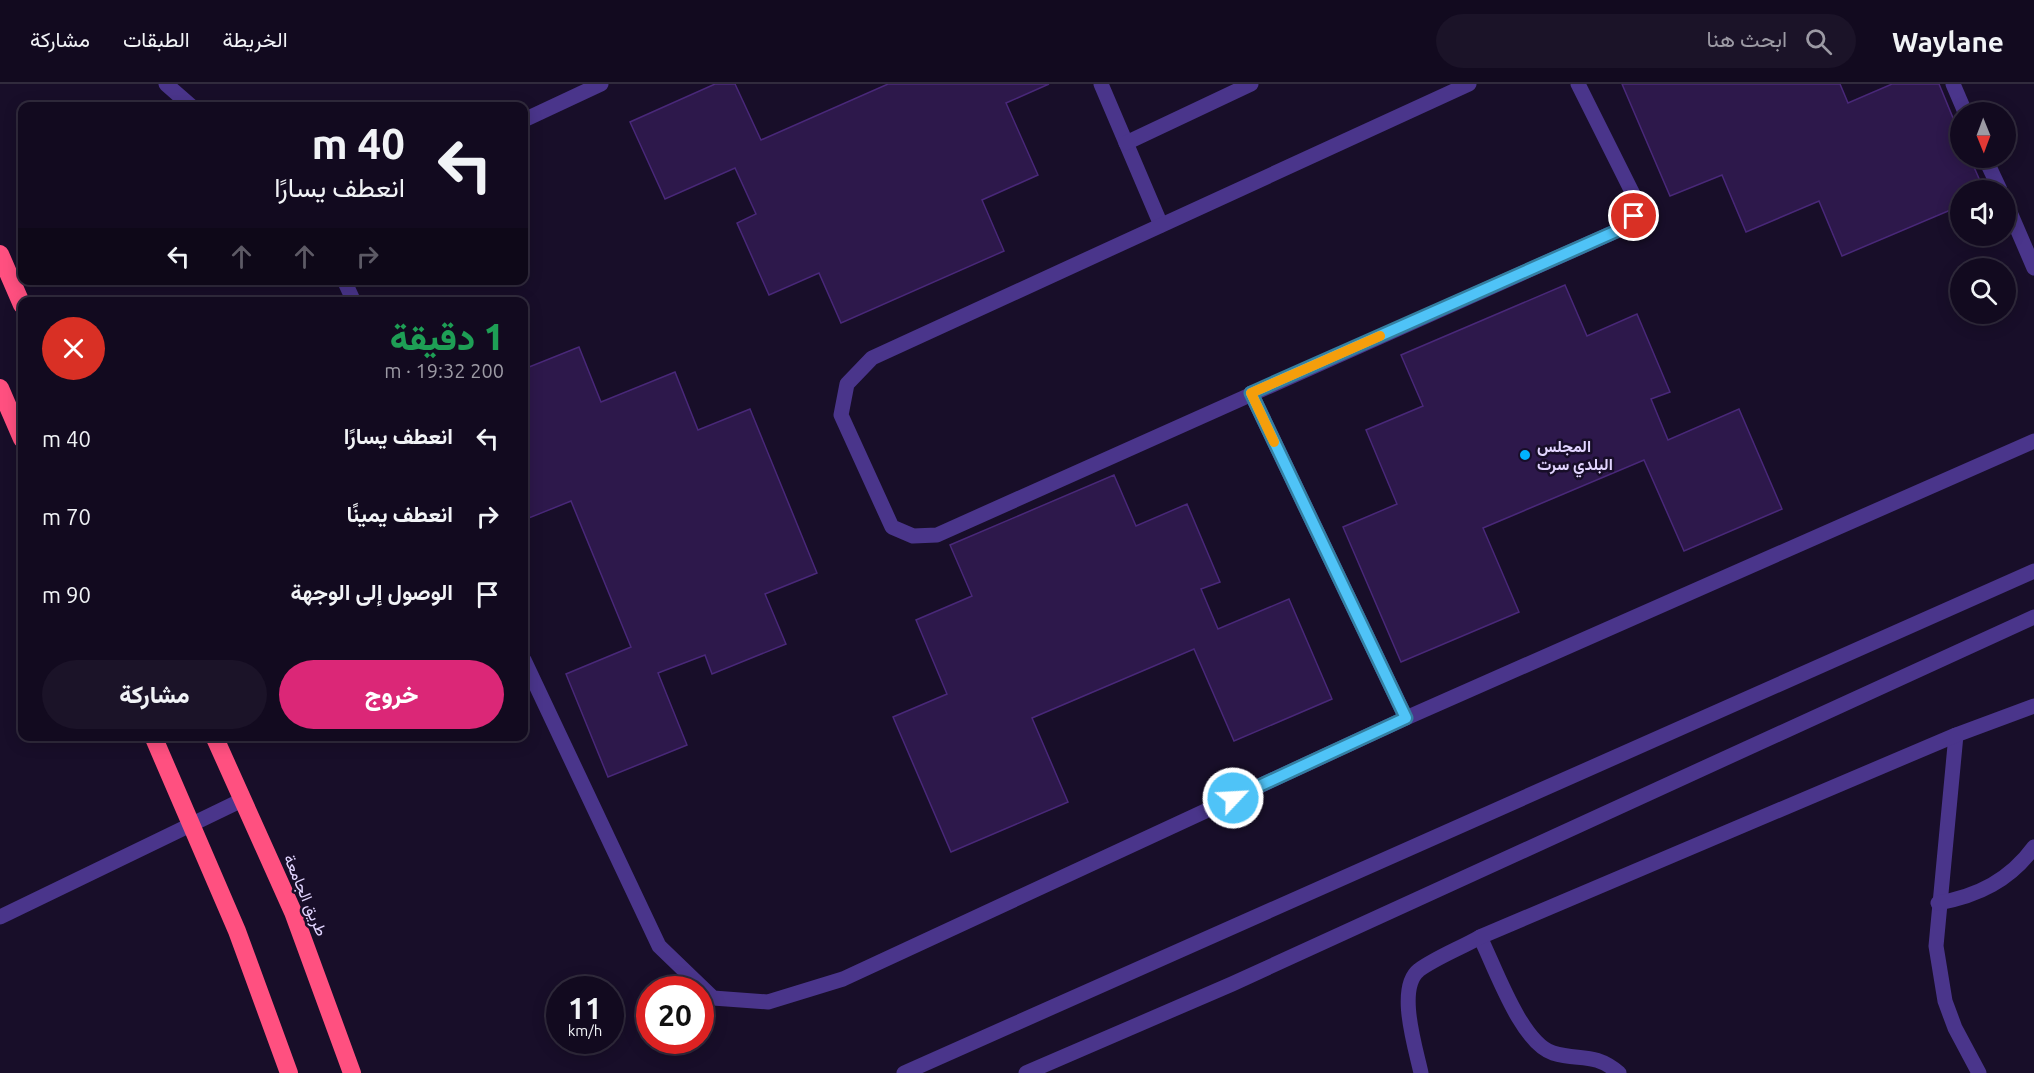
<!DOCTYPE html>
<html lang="ar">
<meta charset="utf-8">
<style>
body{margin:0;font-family:Ubuntu,Vazirmatn,sans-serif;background:#1b1328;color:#f1f3f6;direction:rtl;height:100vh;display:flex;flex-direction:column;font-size:22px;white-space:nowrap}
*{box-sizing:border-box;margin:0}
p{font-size:20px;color:#9c9aa4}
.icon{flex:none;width:33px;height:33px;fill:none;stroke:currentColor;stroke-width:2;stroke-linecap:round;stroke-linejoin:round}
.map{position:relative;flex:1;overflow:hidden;direction:ltr}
.side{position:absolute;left:18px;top:213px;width:510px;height:444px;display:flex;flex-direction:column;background:#120a1f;border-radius:12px;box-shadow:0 3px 15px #0003,0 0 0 2px #312b3d;direction:rtl}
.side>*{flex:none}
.guide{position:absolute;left:18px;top:18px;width:510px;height:183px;border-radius:12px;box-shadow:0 3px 15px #0003,0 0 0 2px #312b3d;direction:rtl;background:#120a1f;color:#f1f3f6;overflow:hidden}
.needle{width:39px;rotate:179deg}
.buttons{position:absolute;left:1950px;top:18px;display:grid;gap:12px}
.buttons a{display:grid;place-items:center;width:66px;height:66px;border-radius:50%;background:#120a1f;box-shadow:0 3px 15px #0003,0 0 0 2px #312b3d;font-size:30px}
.speed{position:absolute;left:546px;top:892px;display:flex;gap:12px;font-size:30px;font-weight:700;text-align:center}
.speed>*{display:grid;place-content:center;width:78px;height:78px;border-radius:50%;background:#120a1f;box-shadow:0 3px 15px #0003,0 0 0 2px #312b3d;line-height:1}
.speed small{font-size:15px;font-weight:400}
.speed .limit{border:9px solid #d22;background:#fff;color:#111}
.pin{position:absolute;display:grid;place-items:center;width:51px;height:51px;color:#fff;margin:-26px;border:3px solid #fff;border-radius:50%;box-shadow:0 2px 6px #0007}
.me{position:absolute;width:66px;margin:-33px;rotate:65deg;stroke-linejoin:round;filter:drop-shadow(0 0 4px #0008)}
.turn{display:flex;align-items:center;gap:21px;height:126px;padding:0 24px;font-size:27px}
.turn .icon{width:78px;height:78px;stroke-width:2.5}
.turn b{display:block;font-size:42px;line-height:51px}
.lanes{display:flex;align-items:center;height:57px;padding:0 24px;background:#0003;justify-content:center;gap:30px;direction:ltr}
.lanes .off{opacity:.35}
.round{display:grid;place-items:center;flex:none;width:63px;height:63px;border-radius:32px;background:#1b1328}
.summary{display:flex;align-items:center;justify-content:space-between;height:102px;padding:0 24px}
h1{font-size:36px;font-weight:800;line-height:45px;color:#1e9e55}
.button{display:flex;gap:12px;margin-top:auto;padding:12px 24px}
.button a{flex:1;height:69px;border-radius:36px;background:#db2777;color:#fff;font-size:24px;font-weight:800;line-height:69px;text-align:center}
.button a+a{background:#1b1328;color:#f1f3f6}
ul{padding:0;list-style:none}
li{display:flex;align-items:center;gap:18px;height:78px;padding:0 24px}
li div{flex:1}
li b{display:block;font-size:22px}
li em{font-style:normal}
header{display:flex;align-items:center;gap:36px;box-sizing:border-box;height:84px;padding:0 30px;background:#120a1f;border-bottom:2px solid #312b3d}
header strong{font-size:28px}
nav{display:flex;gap:33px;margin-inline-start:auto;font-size:21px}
.search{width:420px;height:54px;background:#1b1328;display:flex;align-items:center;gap:15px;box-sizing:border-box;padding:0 21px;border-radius:33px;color:#9c9aa4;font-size:22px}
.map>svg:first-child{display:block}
.building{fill:#2d184b;stroke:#492879;stroke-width:1.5}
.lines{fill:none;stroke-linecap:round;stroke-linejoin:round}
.minor{stroke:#4a358b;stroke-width:15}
.highway{stroke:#ff5080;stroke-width:18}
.route-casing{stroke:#337fa1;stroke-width:15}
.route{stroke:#4fc3f7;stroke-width:10}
.slow{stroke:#f59e0b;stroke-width:10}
.poi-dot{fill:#01b2ff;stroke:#180e29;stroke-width:2}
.labels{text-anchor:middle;stroke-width:5;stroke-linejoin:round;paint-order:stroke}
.poi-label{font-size:16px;font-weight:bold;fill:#e2d5ff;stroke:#180e29;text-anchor:start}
.street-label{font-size:16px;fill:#e2d5ff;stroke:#180e29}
</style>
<header>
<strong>Waylane</strong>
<div class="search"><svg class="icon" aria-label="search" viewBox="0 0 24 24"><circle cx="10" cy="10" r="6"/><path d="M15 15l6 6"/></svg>ابحث هنا</div>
<nav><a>الخريطة</a><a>الطبقات</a><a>مشاركة</a></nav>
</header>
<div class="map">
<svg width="2034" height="989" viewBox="0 0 2034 989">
<rect width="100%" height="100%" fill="#180e29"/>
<g class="building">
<polygon points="715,0 735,0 761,56 888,0 1049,0 1006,19 1038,91 982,116 1004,167 841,239 819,189 769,211 737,139 756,130 735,84 665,115 630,38"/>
<polygon points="1622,0 1840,0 1848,19 1892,0 1939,0 1960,51 1960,74 1970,74 1984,106 1960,106 1960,122 1842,172 1819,117 1746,148 1722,91 1670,112"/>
<polygon points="1565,201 1587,252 1637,230 1670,308 1651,315 1668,356 1739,325 1782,425 1684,467 1644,376 1483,444 1519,528 1401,578 1343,443 1397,420 1366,346 1423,322 1401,271"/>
<polygon points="579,263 601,318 675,288 698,346 750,325 817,489 765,510 786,560 712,590 705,571 658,589 687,661 608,693 566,590 631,563 571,417 524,436 524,285"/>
<polygon points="1114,391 1136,442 1187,420 1220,498 1201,505 1218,545 1289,515 1332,615 1234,657 1194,565 1032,634 1068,718 951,768 893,633 947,610 916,536 972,512 950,461"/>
</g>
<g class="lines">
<g class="minor">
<polyline points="166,0 191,22"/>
<polyline points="1101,0 1161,141"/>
<polyline points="1469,0 872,274 847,300 841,331 892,443 913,452 937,451 1621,145 1634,132 1636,116 1578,0"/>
<polyline points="1953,0 1965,28"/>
<polyline points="524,36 601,0"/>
<polyline points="1126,59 1251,0"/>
<polyline points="1985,74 2000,106"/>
<polyline points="2006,119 2034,184"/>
<polyline points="344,196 354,218"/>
<polyline points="1251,309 1406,634"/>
<polyline points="524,576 659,862 713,914 768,918 843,895 1406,634 2034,357"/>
<polyline points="1956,651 1936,862 1945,917 1955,944 1979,989"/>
<path d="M1938,819C1978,812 2010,796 2034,763"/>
<polyline points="0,833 242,716"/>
<path d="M1480,853C1495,883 1521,959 1553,969C1580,977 1594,968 1619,989"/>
<polyline points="904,989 2034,487"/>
<polyline points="1026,989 1232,900 2034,533"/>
<path d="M1421,989C1416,965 1396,904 1419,886C1437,873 1461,864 1480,853L1956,651L2034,622"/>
</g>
<g class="highway">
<polyline points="0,170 22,221"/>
<polyline points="0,304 22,355"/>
<polyline points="153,652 237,847 289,989"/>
<polyline points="214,652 293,828 352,989"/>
</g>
</g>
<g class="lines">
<g class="route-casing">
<polyline id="route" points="1233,714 1406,634 1251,309 1621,145 1634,132"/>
</g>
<use href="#route" class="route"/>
<polyline class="slow" points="1274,358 1251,309 1380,252"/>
</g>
<circle class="poi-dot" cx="1525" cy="371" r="6"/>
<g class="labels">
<g class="poi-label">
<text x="1537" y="368">المجلس<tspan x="1537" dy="18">البلدي سرت</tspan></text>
</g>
<g class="street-label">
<text transform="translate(306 811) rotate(67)" y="6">طريق الجامعة</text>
</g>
</g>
</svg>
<div class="buttons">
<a><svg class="needle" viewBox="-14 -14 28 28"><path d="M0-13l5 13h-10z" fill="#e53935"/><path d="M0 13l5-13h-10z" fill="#9c9aa4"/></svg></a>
<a><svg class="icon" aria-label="sound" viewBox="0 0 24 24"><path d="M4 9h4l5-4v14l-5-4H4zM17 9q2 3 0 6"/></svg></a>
<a><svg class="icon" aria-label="search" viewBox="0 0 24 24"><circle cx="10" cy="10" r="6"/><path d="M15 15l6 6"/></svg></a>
</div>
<div class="speed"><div>11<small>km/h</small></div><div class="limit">20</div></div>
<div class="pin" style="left:1634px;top:132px;background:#d93025"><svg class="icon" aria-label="arrive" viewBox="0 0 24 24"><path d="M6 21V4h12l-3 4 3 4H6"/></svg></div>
<svg class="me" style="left:1233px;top:714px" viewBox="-20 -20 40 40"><circle r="17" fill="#4fc3f7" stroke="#fff" stroke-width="3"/><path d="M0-11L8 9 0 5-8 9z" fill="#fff"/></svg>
<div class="guide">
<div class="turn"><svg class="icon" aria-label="left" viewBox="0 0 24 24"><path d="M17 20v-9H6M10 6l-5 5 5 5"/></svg><div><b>40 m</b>انعطف يسارًا</div></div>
<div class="lanes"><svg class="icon" aria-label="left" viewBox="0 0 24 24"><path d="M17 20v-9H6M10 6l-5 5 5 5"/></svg><svg class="icon off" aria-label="ahead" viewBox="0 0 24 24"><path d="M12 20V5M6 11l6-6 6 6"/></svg><svg class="icon off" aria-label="ahead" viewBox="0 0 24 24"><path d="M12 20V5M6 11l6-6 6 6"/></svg><svg class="icon off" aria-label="right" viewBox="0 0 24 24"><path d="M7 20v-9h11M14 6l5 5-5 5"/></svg></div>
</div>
<section class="side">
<div class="summary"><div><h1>1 دقيقة</h1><p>200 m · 19:32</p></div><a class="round" style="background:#d93025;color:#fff"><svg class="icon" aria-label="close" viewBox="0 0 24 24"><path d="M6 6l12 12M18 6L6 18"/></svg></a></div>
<ul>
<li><svg class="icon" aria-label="left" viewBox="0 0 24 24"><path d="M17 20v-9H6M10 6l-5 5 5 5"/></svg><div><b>انعطف يسارًا</b></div><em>40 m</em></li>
<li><svg class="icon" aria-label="right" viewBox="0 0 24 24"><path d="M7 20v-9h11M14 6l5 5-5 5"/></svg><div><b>انعطف يمينًا</b></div><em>70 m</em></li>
<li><svg class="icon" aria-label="arrive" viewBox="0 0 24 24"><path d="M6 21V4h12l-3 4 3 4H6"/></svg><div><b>الوصول إلى الوجهة</b></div><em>90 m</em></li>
</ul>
<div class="button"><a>خروج</a><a>مشاركة</a></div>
</section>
</div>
